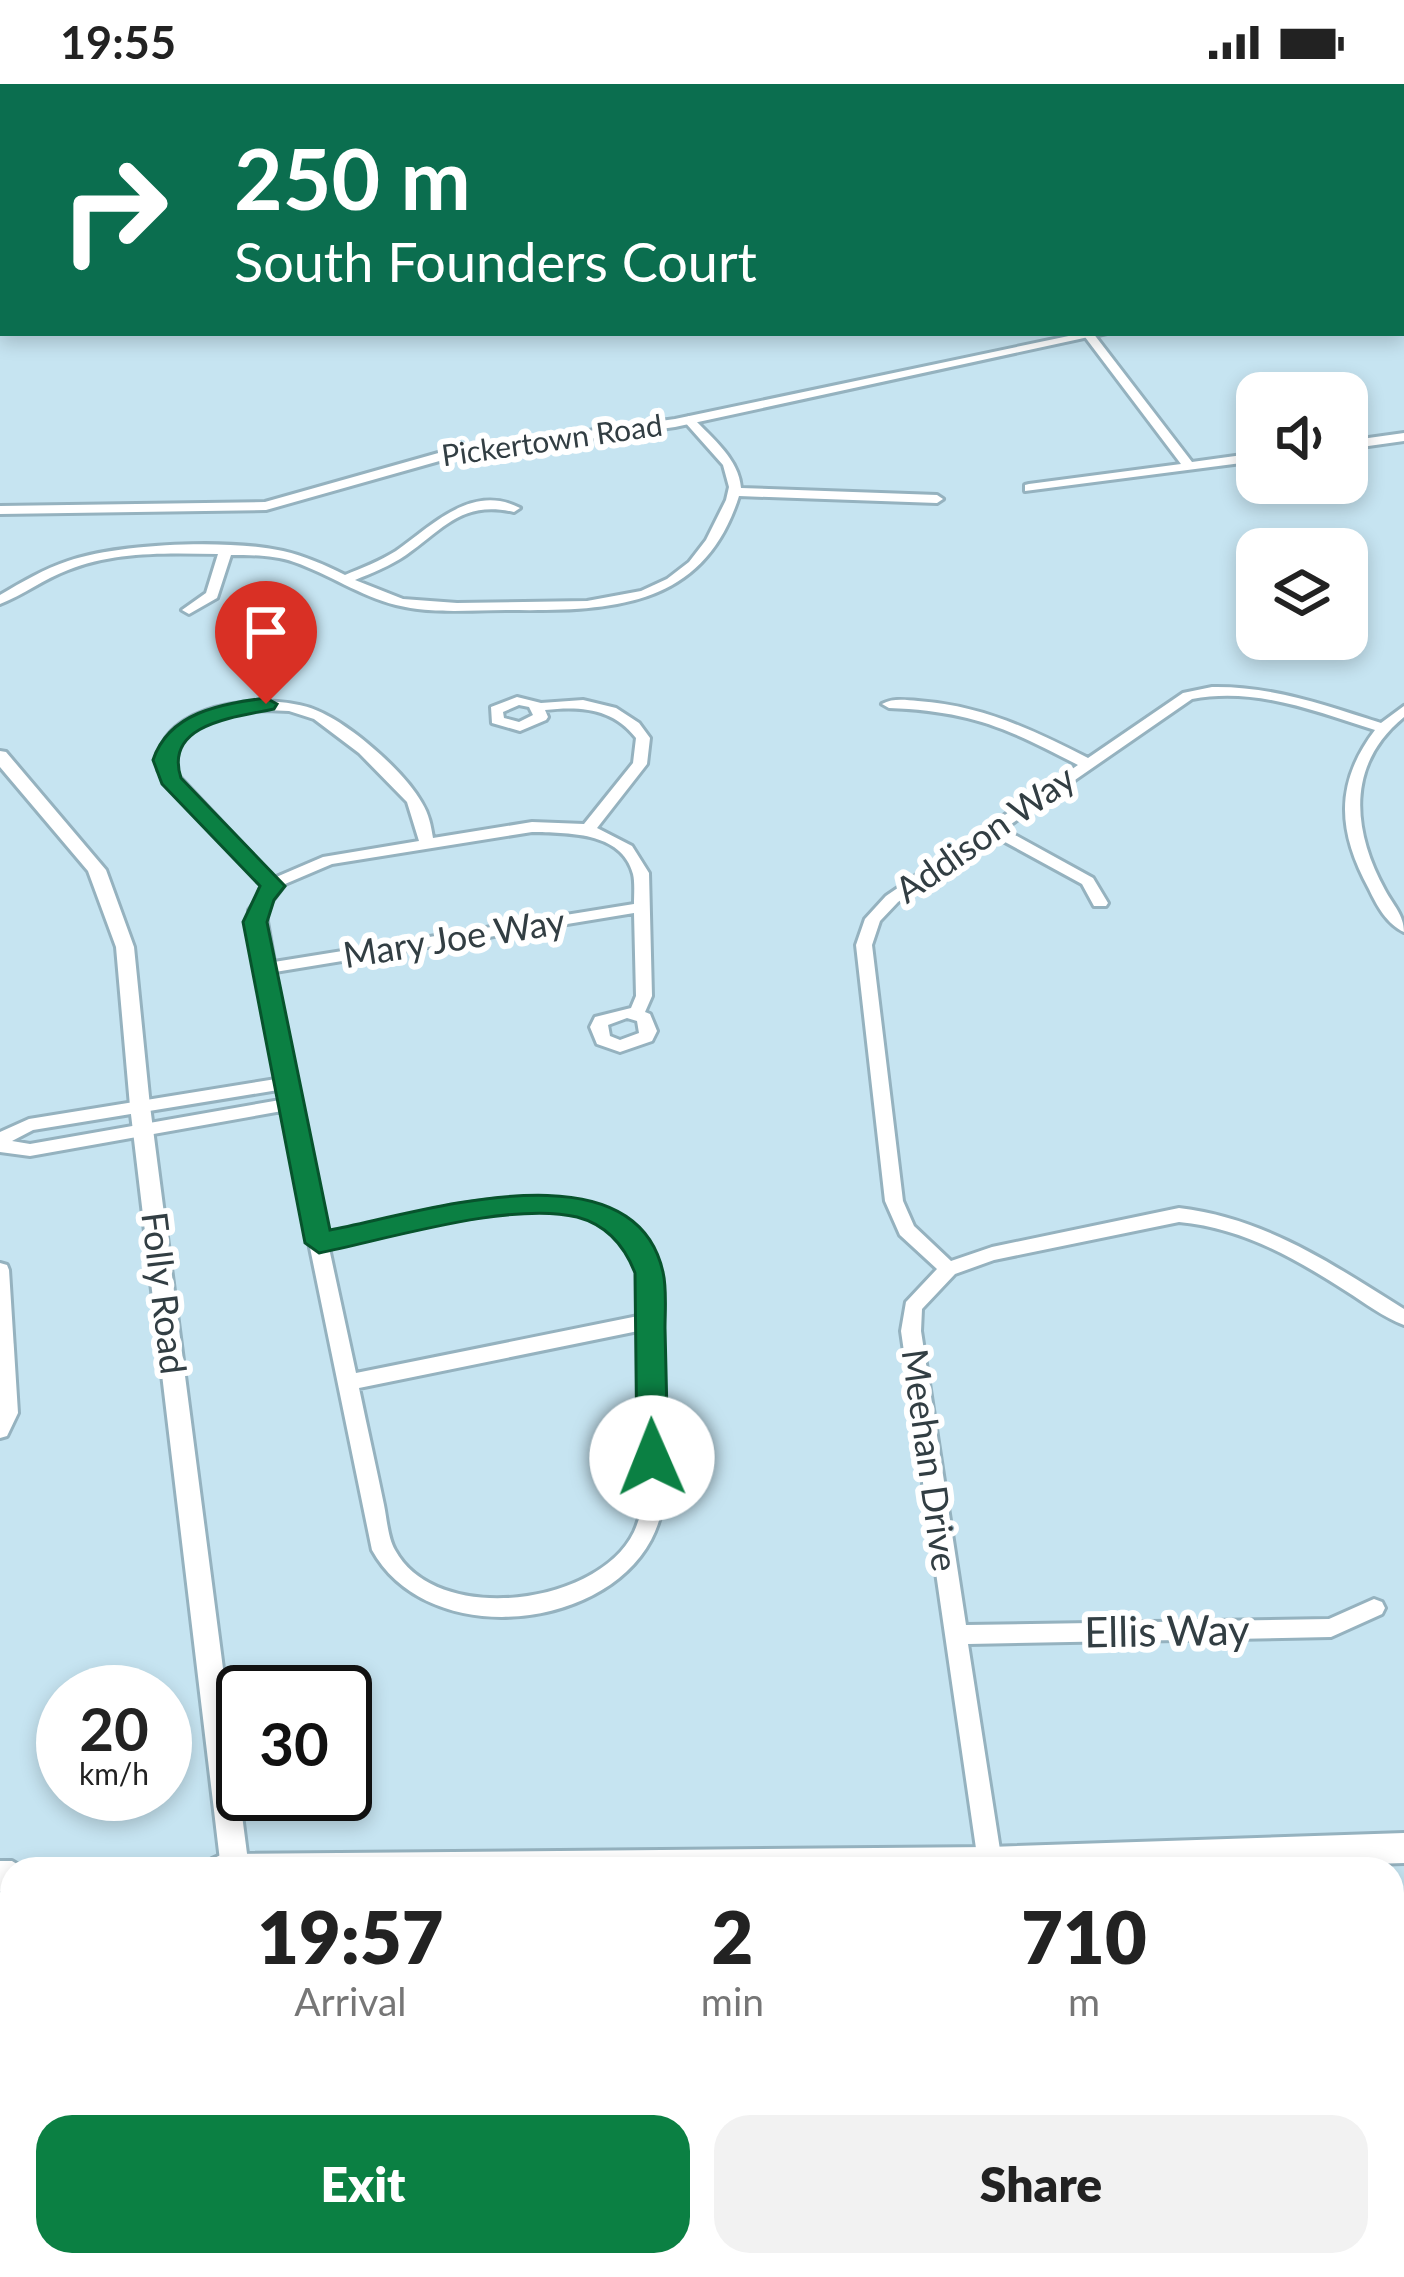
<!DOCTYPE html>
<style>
body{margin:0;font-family:Lato,sans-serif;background:#f2f2f2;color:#222;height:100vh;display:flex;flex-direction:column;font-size:45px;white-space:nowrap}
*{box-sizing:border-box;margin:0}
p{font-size:39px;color:#767676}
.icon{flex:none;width:66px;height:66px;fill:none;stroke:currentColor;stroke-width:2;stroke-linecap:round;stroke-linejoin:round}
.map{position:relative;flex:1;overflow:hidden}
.drawer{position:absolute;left:0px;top:1773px;width:1404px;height:420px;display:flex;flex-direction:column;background:#fff;border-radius:36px 36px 0 0;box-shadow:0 6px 18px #0003}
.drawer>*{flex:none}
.top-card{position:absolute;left:0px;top:0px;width:1404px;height:252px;box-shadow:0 6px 18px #0003;background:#0b6e4f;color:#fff;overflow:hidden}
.tools{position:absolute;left:1236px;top:288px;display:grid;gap:24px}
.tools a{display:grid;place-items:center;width:132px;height:132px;border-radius:24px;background:#fff;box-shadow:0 6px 18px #0003;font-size:60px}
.speed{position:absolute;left:36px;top:1581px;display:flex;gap:24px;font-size:60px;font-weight:700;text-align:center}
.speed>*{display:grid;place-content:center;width:156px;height:156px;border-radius:50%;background:#fff;box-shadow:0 6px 18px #0003;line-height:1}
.speed small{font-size:30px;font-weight:400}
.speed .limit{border:6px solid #111;border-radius:18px;background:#fff;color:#111}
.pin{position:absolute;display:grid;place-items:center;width:102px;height:102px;color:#fff;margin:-123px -51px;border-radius:50% 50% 50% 0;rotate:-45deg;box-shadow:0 0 12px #0007}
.pin .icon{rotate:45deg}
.me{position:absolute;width:132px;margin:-66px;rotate:359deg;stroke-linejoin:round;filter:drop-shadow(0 0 9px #0008)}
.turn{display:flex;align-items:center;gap:42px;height:252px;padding:0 36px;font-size:54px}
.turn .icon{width:156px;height:156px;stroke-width:2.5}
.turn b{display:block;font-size:84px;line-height:102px}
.eta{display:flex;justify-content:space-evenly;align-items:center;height:204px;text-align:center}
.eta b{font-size:72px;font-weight:800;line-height:84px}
.primary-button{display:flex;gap:24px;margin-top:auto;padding:24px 36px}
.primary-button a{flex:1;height:138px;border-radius:36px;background:#0b8043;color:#fff;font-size:48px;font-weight:800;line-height:138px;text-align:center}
.primary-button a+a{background:#f2f2f2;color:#222}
.status{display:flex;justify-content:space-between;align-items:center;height:84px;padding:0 60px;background:#fff;direction:ltr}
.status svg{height:33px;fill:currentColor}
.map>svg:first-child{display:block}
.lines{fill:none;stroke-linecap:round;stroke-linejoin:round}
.minor-casing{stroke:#95b2bf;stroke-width:6}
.tertiary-casing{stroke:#95b2bf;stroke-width:6}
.secondary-casing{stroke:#95b2bf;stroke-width:6}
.minor{fill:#fff;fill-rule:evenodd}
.tertiary{fill:#fff;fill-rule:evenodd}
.secondary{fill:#fff;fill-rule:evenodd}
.route{fill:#0b8043;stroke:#07532c;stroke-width:3}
.labels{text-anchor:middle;stroke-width:12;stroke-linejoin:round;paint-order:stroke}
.far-street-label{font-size:30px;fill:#323e43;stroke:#fff}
.street-label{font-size:36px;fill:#323e43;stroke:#fff}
.near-street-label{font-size:42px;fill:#323e43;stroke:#fff}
</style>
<div class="status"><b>19:55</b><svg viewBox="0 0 49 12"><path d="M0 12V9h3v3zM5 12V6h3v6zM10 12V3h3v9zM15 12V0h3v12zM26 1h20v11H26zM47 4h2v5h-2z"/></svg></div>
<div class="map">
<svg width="1404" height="2193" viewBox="0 0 1404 2193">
<rect width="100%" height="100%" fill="#c6e4f1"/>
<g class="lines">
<g class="minor-casing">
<g id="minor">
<polygon points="1401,224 1404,225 1404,232 1401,231"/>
<polygon points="1085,249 1093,249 1192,378 1257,369 1257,377 1025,407 1025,401 1029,400 1181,380 1085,253"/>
<path d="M689,332L693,334C712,354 739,375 741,404L937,411L943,415L937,419L739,412C703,526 608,527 506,526C469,526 432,530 396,521C360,512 329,490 294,478C274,471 252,471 231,471L217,514L189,530L182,526L206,509L218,470C168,469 115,467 68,486C44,495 23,511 0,520V511C22,498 44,485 68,477C120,459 229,455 283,467C305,472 325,481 345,491C362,484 380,477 396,467C433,441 472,399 520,424L514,428C463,416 444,444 406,471C390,482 372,489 355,496L403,515L457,519L587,517L641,507L667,495L689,478L706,456L726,416L729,403L723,381L683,336Z"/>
<polygon points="1404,349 1404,357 1347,365 1347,357"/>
<path d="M1212,603C1272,602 1325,621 1381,639L1404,622V633C1346,680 1352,746 1385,806C1393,821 1404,831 1404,848C1387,840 1377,822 1369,805C1338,748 1334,700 1375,646C1314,627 1256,603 1192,615L1004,745L1093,794L1108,819L1106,822H1094L1082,800L994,752L898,818L880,837L872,861L903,1117L914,1142L951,1177L992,1163L1179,1124C1265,1134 1332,1180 1404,1225V1241C1383,1233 1365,1219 1346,1207C1293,1173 1242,1144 1179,1138L994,1176L955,1190L922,1225L921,1247L966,1541L1329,1535L1374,1515L1382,1518L1385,1524L1382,1530L1331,1553L968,1560L1003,1785H979L901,1247L906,1218L937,1185L900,1151L885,1117L856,861L865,835L886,812L1078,681C1007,644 970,627 889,624L882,620C893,614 905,616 918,617C981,621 1033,646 1088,674L1183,609Z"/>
<path d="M517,613L541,619L583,616L616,624L639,639L650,654L647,680L597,744L632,762L649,789L652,912L645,928L650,930L657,947L652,957L620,968L597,960L590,943L595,933L631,924L636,912L634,829L275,888L294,999L326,1151C407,1133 602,1068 651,1167C670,1205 661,1252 661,1293C661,1346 677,1407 651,1456C601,1549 426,1564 372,1466L282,1027L30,1072L0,1068V1048L29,1035L276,995L249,826L266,804L158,686C158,680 158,673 160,667C175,616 276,608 318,627C351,641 404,687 422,719C429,730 431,742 433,754L532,738L584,740L633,679L636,654C613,624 580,622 545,626L548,633L546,636L520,647L492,639L491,623ZM519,621L529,623L533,631L519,638L504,634L503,628ZM266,626L289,627L314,635L359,669L407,718L419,757L323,773L274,794L172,685C173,683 174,666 175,665C187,632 237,628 266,626ZM532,748C566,749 622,747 633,790C635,798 634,811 634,820L274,878L265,826L285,800L332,780ZM627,934L637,937L639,949L620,956L610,952L608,941ZM278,1006L280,1016L30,1060L12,1057L33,1046ZM527,1126C607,1128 642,1147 643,1231L356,1289L329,1164L454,1136ZM643,1246C642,1267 641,1289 642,1310C644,1354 653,1406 634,1448C599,1521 437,1543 395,1466C388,1454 387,1436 384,1421C376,1382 367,1343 359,1304Z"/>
<polygon points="0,1179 7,1181 9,1186 18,1329 7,1352 0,1354"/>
<polygon points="1034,2181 1062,2181 1064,2193 1036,2193"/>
</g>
</g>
<g class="tertiary-casing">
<g id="tertiary">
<polygon points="1404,172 1404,180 1401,181 1401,173"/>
<polygon points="1083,249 1107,249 675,343 450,374 266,426 0,430 0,422 265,418 449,366 675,335"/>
<polygon points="0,667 6,668 106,786 134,863 150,1022 249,1785 221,1785 130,1022 116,863 88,787 0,683"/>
<polygon points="145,2181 177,2181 174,2193 142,2193"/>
</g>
</g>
<g class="secondary-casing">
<g id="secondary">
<polygon points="1404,1749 1404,1779 1214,1785 207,1785 212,1775 223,1770 990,1763"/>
<polygon points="0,1777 12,1777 25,1785 12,1785 12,1807 0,1807"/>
</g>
</g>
<use href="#minor" class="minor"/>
<use href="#tertiary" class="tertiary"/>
<use href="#secondary" class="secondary"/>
</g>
<path class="route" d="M266,614L277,620L274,625C237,633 163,639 181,694L285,802L274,816L267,838L330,1146C417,1130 634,1057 663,1188C667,1205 665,1227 665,1244C666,1288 667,1331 668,1374L663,1383H641L637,1374L635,1189C625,1163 607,1141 577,1133C511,1117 388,1155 319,1169L305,1159L243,838L260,802L162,700L153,676C169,628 221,620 266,614Z"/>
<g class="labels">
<g class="far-street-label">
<text transform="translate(552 357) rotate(-8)" y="10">Pickertown Road</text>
</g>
<g class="street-label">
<text transform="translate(985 750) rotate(-35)" y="13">Addison Way</text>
<text transform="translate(454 854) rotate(-9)" y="13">Mary Joe Way</text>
<text transform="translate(164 1209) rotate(83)" y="13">Folly Road</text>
<text transform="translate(930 1376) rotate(82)" y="13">Meehan Drive</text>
</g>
<g class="near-street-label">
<text transform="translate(1167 1547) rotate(-1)" y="15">Ellis Way</text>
</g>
</g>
</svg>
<div class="tools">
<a><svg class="icon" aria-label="sound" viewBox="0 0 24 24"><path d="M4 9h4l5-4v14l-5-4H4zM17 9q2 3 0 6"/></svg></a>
<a><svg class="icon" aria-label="layers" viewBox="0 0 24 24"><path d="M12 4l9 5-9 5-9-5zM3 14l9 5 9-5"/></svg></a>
</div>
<div class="speed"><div>20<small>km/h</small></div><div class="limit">30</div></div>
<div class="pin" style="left:266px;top:620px;background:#d93025"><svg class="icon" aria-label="arrive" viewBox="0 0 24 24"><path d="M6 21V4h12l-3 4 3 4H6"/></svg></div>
<svg class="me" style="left:652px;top:1374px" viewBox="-20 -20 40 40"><circle r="19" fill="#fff"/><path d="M0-13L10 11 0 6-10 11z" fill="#0b8043"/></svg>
<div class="top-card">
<div class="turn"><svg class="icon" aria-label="right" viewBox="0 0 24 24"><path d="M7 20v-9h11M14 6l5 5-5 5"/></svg><div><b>250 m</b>South Founders Court</div></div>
</div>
<section class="drawer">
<div class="eta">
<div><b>19:57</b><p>Arrival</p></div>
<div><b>2</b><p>min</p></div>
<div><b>710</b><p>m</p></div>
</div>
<div class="primary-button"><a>Exit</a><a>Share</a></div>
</section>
</div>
